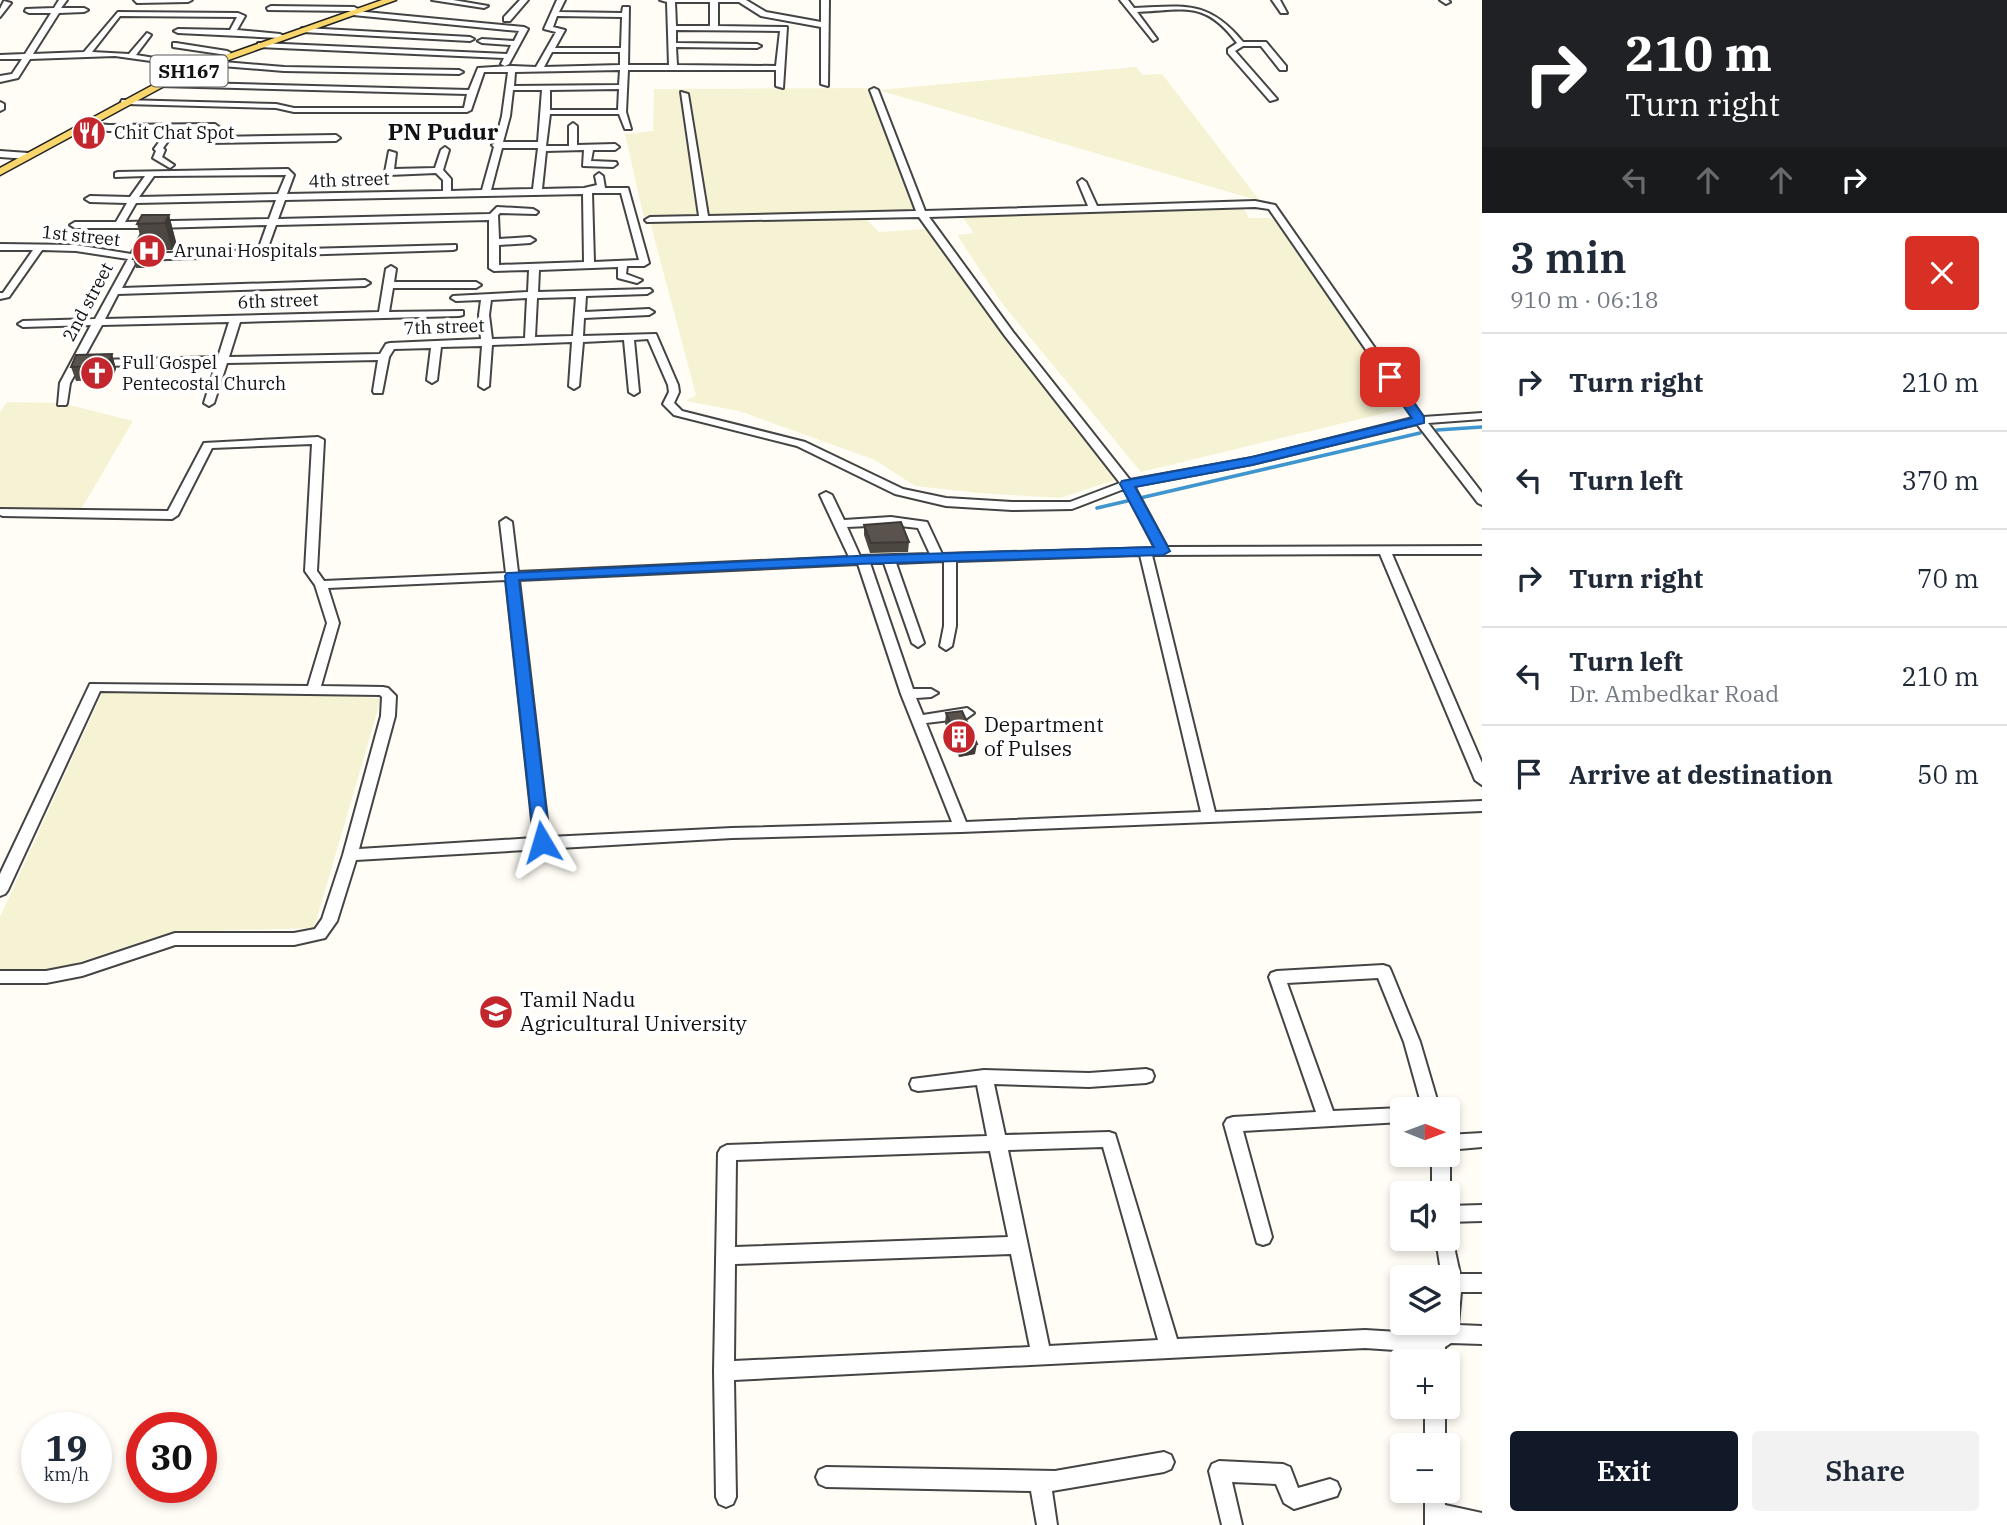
<!DOCTYPE html>
<meta charset="utf-8">
<style>
body{margin:0;font-family:"IBM Plex Serif",serif;background:#f2f2f3;color:#1f2937;height:100vh;display:flex;flex-direction:column;font-size:26px;white-space:nowrap}
*{box-sizing:border-box;margin:0}
p{font-size:23px;color:#747a83}
.icon{flex:none;width:38px;height:38px;fill:none;stroke:currentColor;stroke-width:2;stroke-linecap:round;stroke-linejoin:round}
.map{position:relative;flex:1;overflow:hidden}
.drawer{display:flex;flex-direction:column;background:#fff;width:525px}
.drawer>*{flex:none}
.guide{background:#202124;color:#fff;overflow:hidden}
.needle{width:46px;rotate:91deg}
.buttons{position:absolute;left:1390px;top:1097px;display:grid;gap:14px}
.buttons a{display:grid;place-items:center;width:70px;height:70px;border-radius:7px;background:#fff;box-shadow:0 4px 10px #0003;font-size:35px}
.speed{position:absolute;left:21px;top:1412px;display:flex;gap:14px;font-size:35px;font-weight:700;text-align:center}
.speed>*{display:grid;place-content:center;width:91px;height:91px;border-radius:50%;background:#fff;box-shadow:0 4px 10px #0003;line-height:1}
.speed small{font-size:18px;font-weight:400}
.speed .limit{border:10px solid #d22;background:#fff;color:#111}
.pin{position:absolute;display:grid;place-items:center;width:60px;height:60px;color:#fff;margin:-30px;border-radius:14px;box-shadow:0 4px 10px #0006}
.me{position:absolute;width:77px;margin:-38px;rotate:353deg;stroke-linejoin:round;filter:drop-shadow(0 0 5px #0008)}
.turn{display:flex;align-items:center;gap:24px;height:147px;padding:0 28px;font-size:32px}
.turn .icon{width:91px;height:91px;stroke-width:2.5}
.turn b{display:block;font-size:49px;line-height:60px}
.lanes{display:flex;align-items:center;height:66px;padding:0 28px;background:#0003;justify-content:center;gap:35px;direction:ltr}
.lanes .off{opacity:.35}
.round{display:grid;place-items:center;flex:none;width:74px;height:74px;border-radius:7px;background:#f2f2f3}
.summary{display:flex;align-items:center;justify-content:space-between;height:119px;padding:0 28px}
h1{font-size:42px;font-weight:600;line-height:52px}
.cta{display:flex;gap:14px;margin-top:auto;padding:14px 28px}
.cta a{flex:1;height:80px;border-radius:7px;background:#111827;color:#fff;font-size:28px;font-weight:600;line-height:80px;text-align:center}
.cta a+a{background:#f2f2f3;color:#1f2937}
ul{padding:0;list-style:none}
li{display:flex;align-items:center;gap:21px;height:98px;padding:0 28px;border-top:2px solid #e0e1e3}
li div{flex:1}
li b{display:block;font-size:26px}
li em{font-style:normal}
main{display:flex;flex:1;min-height:0}
.map>svg:first-child{display:block}
.farmland{fill:#f6f3d4}
.lines{fill:none;stroke-linecap:round;stroke-linejoin:round}
.stream{stroke:#3f96cf;stroke-width:3.5}
.minor-casing{stroke:#444;stroke-width:4}
.major-casing{stroke:#222;stroke-width:3}
.minor{fill:#fff;fill-rule:evenodd}
.major{fill:#f9d66b;fill-rule:evenodd}
.wall{fill:#4d4742}
.shaded-wall{fill:#3f3936}
.building{fill:#5a524d;stroke:#3f3936;stroke-width:2}
.route{fill:#1a73e8;stroke:#114b97;stroke-width:2}
.labels{text-anchor:middle;stroke-width:7;stroke-linejoin:round;paint-order:stroke}
.far-poi-label{font-size:18px;fill:#111;stroke:#fff;text-anchor:start}
.far-street-label{font-size:18px;fill:#111;stroke:#fff}
.shield{fill:#fff;stroke:#585858;stroke-width:2}
.shield-label{font-size:19px;font-weight:bold;fill:#111}
.poi-label{font-size:21px;fill:#111;stroke:#fff;text-anchor:start}
.far-district-label{font-size:23px;font-weight:bold;fill:#111;stroke:#fff}
</style>
<main>
<div class="map">
<svg width="1482" height="1525" viewBox="0 0 1482 1525">
<rect width="100%" height="100%" fill="#fffdf5"/>
<g class="farmland">
<polygon points="1136,67 1143,75 1162,74 1260,201 878,90"/>
<polygon points="871,88 921,212 644,218 625,134 653,131 654,89"/>
<polygon points="1244,209 1249,218 1274,218 1406,408 1141,472 1001,302 957,235 974,233 961,215"/>
<polygon points="865,218 879,232 926,229 1115,480 1060,498 979,493 915,486 875,460 739,411 686,401 696,395 650,222"/>
<polygon points="7,402 62,403 133,421 79,513 0,511 0,412"/>
<polygon points="103,691 347,695 381,699 314,928 171,932 57,969 0,970 0,917"/>
</g>
<g class="lines">
<g class="stream">
<polyline points="1437,430 1482,427"/>
<polyline points="1097,508 1420,433"/>
</g>
<g class="minor-casing">
<g id="minor">
<polygon points="59,0 67,0 61,8 84,8 88,10 84,12 59,13 33,54 84,52 118,12 238,13 245,16 237,30 280,34 284,36 280,38 178,33 174,31 178,29 230,30 237,17 120,16 92,52 129,54 147,33 151,35 136,55 205,66 201,68 115,56 30,59 18,78 0,82 0,76 12,74 22,59 0,59 0,55 25,54 51,13 29,13 25,11 26,9 54,8"/>
<polygon points="134,0 192,0 188,2 137,3"/>
<polygon points="432,0 453,0 488,6 484,8"/>
<polygon points="520,0 528,0 510,21 504,21 504,17"/>
<path d="M557,0H565L559,12L622,13L623,7H629L628,65H669L667,2L660,0H746L766,12L821,22V0H829L828,86L821,84V27L761,16L739,2H718V26L787,27L783,88L776,86V70H628L626,112L631,129H625L619,114H550L546,146H569V126L573,123L577,126V145L615,144L619,147L615,150H593L591,161L616,162L617,164L613,167L583,166L584,150L546,151L542,189L584,188L597,185L595,176L599,173L603,176L605,188H628L649,263L644,266H627L626,274L642,280L637,283L618,278V267L539,270L538,292L650,289L652,291L647,294L586,296L585,312L649,309L654,312L649,315L584,318L583,336L656,334L678,385L679,392L674,403L682,411L805,442L903,489L946,498L1012,502H1070L1120,483L1005,336L919,217L647,222L645,220L650,217L699,216L681,92L688,94L708,216L916,211L870,90L874,88L878,90L925,211L1088,206L1078,182L1082,179L1086,182L1097,206L1255,201L1275,205L1423,417L1482,413V419L1428,423L1482,493V505L1478,503L1417,424L1252,464L1134,486L1167,547L1482,546V554H1392L1482,763V785L1475,780L1380,554L1152,555L1215,812L1482,801V811L961,832L732,838L356,860L337,921L325,938L294,945H175L82,976L46,983H0V971H46L82,964L175,933H294L315,929L322,919L343,855L381,716L382,697L380,695L100,691L8,890L5,894L0,896V874L90,684L308,686L327,623L315,585L305,571L312,444L212,448L178,515L172,519L3,516L0,515V509L168,511L204,443L318,437L324,440L317,571L324,581L506,573L500,522L506,518L512,522L518,572L849,557L820,495L826,492L832,495L844,520L891,517L927,522L942,554L1155,548L1124,489L1072,509L1012,510L946,506L895,494L797,446L674,415L663,404L669,392L668,385L648,339L634,340L639,392L634,395L629,392L624,340L583,342L579,386L574,389L569,386L572,342L492,345L489,386L484,389L479,386L482,346L441,347L437,380L432,383L427,380L431,348L394,349L389,357L382,393H374L373,391L378,360L227,363L214,403L209,406L204,403L216,364L97,366L92,363L97,360L218,357L229,322L102,325L70,383L67,403L66,405H58L60,383L91,325L23,327L18,324L23,321L95,319L128,259L76,251L42,250L9,297L0,299V293H3L33,250H0V244L76,245L131,254L145,228H75L70,225L75,222H116L127,203L90,202L85,199L90,196L130,197L145,176L115,177V173L118,172L288,169L294,175L287,194L443,191V180L436,173L389,175L385,172L389,151L396,153L394,169L435,168L441,150L445,147L449,150L443,170L451,179V191L482,190L494,147L492,145L495,143L502,116L508,72H484L471,110L467,112H294L276,108L125,104L121,102L122,100L276,104L294,108H464L467,94L159,86L155,84L159,82L469,90L478,68L512,66L536,67L556,32L544,29ZM675,2H710V26H676ZM557,16L622,17L621,48H555L565,30L553,27ZM676,30L780,31L776,66L677,65L676,47L757,48L761,46L757,44L676,43ZM552,52H620V65L544,67ZM620,70L619,85L514,86L515,72ZM619,89L618,110H550V90ZM513,90H542L538,142H503L510,116ZM502,148H538L533,189L491,190ZM286,175L278,194L139,197L154,176ZM592,193H621L639,260L594,262ZM583,194L584,262L499,265V245L530,243L535,240L530,237L499,239L498,215L500,213L536,214L538,212L533,209L497,207L490,214L278,219L285,200ZM276,200L269,219L125,222L136,203ZM1255,207L1269,209L1413,418L1252,458L1130,480L1013,332L929,217ZM489,220V268L494,271L529,270L528,292L453,296L451,298L456,301L481,300L479,315L481,339L390,343L386,344L380,354L229,357L240,322L459,316L463,315V311L389,312L393,288H476L481,285L476,282H394L396,269L391,266L386,269L379,312L105,319L118,294L365,286L370,283L365,280L122,288L137,260L453,250L456,249V245L267,250L276,225ZM267,225L258,250L140,254L154,228ZM576,297L573,336L535,337L537,298ZM527,298L525,338L492,339L489,315L491,300ZM891,525L918,528L930,554L860,556L847,527ZM1140,555L1201,812L966,822L926,723L967,718L974,713L967,708L923,715L916,698L931,697L938,693L931,689H913L870,563H884L912,643L918,647L924,643L896,563L944,561V626L940,646L946,650L952,646L956,626V561ZM858,564L901,694L952,822L732,828L549,837L519,580ZM506,580L534,838L359,849L395,716L396,696L388,688L383,687L321,686L339,623L328,588Z"/>
<path d="M1120,0H1128L1134,8C1186,6 1208,0 1243,42H1266L1286,66V70H1280L1261,46H1243L1235,51L1277,99L1270,101L1228,53V49L1237,43C1205,0 1185,10 1137,12L1157,39L1153,41Z"/>
<polygon points="1272,0 1280,0 1287,13 1281,13"/>
<polygon points="1440,0 1448,0 1450,2 1446,4"/>
<polygon points="4,1 11,3 0,17 0,9"/>
<polygon points="271,6 354,7 358,9 355,11 524,27 528,29 509,64 505,66 501,64 504,58 258,47 258,43 261,43 507,54 511,45 482,43 478,41 482,39 514,41 519,31 353,15 349,13 352,11 268,10 267,8"/>
<polygon points="305,28 470,37 474,39 470,41 302,32 302,28"/>
<polygon points="176,43 227,51 231,53 227,55 173,47 173,43"/>
<polygon points="212,61 284,67 459,70 463,72 459,74 284,71 209,65 209,61"/>
<polygon points="0,102 4,104 4,109 0,111"/>
<polygon points="85,123 109,125 215,124 219,127 215,137 336,135 340,138 336,141 210,143 206,140 210,130 176,130 163,148 165,150 162,157 174,165 170,168 153,158 156,151 154,149 168,130 109,131 82,128 82,124"/>
<polygon points="0,151 28,153 32,156 28,159 0,157"/>
<polygon points="1383,965 1389,967 1391,971 1420,1042 1440,1110 1423,1110 1404,1042 1378,978 1287,983 1333,1111 1402,1108 1407,1110 1402,1110 1402,1122 1243,1131 1272,1237 1269,1243 1263,1245 1257,1243 1224,1124 1227,1119 1233,1117 1316,1112 1269,977 1271,973 1277,971"/>
<path d="M1146,1069L1152,1071L1154,1076L1152,1081L1146,1083L1089,1087L994,1084L1005,1135L1109,1132L1115,1134L1177,1339L1365,1330L1432,1334L1439,1329V1323H1447V1278H1442L1436,1239H1447V1232L1451,1233L1460,1274H1482V1292H1461L1458,1325L1482,1326V1344L1451,1343L1445,1347V1362H1425V1352L1365,1348L734,1380L736,1497L733,1504L726,1507L719,1504L716,1497L714,1371L718,1153L721,1148L727,1145L987,1136L977,1085L918,1091L912,1089L910,1084L912,1079L984,1070L1089,1073ZM1103,1147L1158,1340L1049,1346L1008,1150ZM990,1151L1008,1237L735,1247L736,1160ZM1011,1254L1030,1347L734,1361L735,1264Z"/>
<polygon points="1482,1133 1482,1147 1448,1150 1450,1155 1450,1194 1447,1200 1447,1194 1432,1194 1432,1155 1447,1155 1447,1135"/>
<polygon points="1482,1205 1482,1221 1447,1222 1447,1206"/>
<rect x="1425" y="1407" width="20" height="39"/>
<polygon points="1164,1452 1171,1455 1174,1462 1171,1469 1164,1472 1052,1491 1057,1525 1037,1525 1031,1491 826,1487 819,1484 816,1477 819,1470 826,1467 1055,1471"/>
<polygon points="1219,1461 1283,1464 1290,1467 1298,1488 1330,1479 1337,1482 1340,1489 1337,1496 1294,1509 1284,1503 1276,1484 1232,1482 1242,1525 1222,1525 1209,1471 1212,1464"/>
<polygon points="1425,1491 1445,1491 1445,1505 1482,1513 1482,1525 1425,1525"/>
</g>
</g>
<g class="major-casing">
<polygon id="major" points="382,0 396,0 181,77 0,175 0,168 175,73"/>
</g>
<use href="#minor" class="minor"/>
<use href="#major" class="major"/>
</g>
<g class="wall">
<polygon points="169,215 176,242 172,250 144,251 137,224"/>
<polygon points="147,253 150,262 147,268 136,268 133,259"/>
<polygon points="112,354 116,369 111,380 76,381 71,367"/>
<polygon points="864,525 909,542 908,552 870,553 864,535"/>
<polygon points="946,713 975,754 959,757 945,723"/>
</g>
<g class="shaded-wall">
<polygon points="169,215 176,242 172,250 165,223"/>
<polygon points="147,253 150,262 147,268 144,259"/>
<polygon points="112,354 116,369 111,380 107,366"/>
<polygon points="977,744 975,754 959,757 961,747"/>
</g>
<g class="building">
<polygon points="142,215 169,215 165,223 137,224"/>
<polygon points="136,253 147,253 144,259 133,259"/>
<polygon points="112,354 107,366 71,367 76,355"/>
<polygon points="901,522 909,542 871,543 864,525"/>
<polygon points="962,711 977,744 961,747 946,713"/>
</g>
<polygon class="route" points="1390,374 1394,375 1424,417 1424,423 1252,465 1135,487 1170,551 1163,555 856,564 519,580 550,842 542,848 534,842 505,576 507,573 856,556 1154,547 1120,484 1122,481 1252,457 1412,418 1384,377"/>
<defs>
<g id="restaurant-disc" transform="scale(1.75)"><circle r="9.5" fill="#c4262e" stroke="#fff"/><path d="M-5-6h1v4h1v-4h1v4h1v-4h1v5L-1.5 .5V6h-2V.5L-5-1ZM5-6V6H3V1.5H1.5Q1.5-4 5-6Z" fill="#fff"/></g>
<g id="hospital-disc" transform="scale(1.75)"><circle r="9.5" fill="#c4262e" stroke="#fff"/><path d="M-5-5h3v3.5h4V-5h3V5h-3V1.5h-4V5h-3Z" fill="#fff"/></g>
<g id="church-disc" transform="scale(1.75)"><circle r="9.5" fill="#c4262e" stroke="#fff"/><path d="M-1.2-6h2.4v3.5h3.3v2.4h-3.3V6h-2.4V-.1h-3.3v-2.4h3.3Z" fill="#fff"/></g>
<g id="building-disc" transform="scale(1.75)"><circle r="9.5" fill="#c4262e" stroke="#fff"/><path d="M-4-6H4V6H1V3H-1V6H-4ZM-2.5-4.3h1.7v1.8h-1.7ZM.8-4.3h1.7v1.8H.8ZM-2.5-1h1.7V.8h-1.7ZM.8-1h1.7V.8H.8Z" fill="#fff"/></g>
<g id="university-disc" transform="scale(1.75)"><circle r="9.5" fill="#c4262e" stroke="#fff"/><path d="M0-5L7-2L0 1L-7-2ZM-4 1L0 2.5L4 1V4Q0 6-4 4Z" fill="#fff"/></g>
</defs>
<g fill-rule="evenodd">
<use href="#restaurant-disc" x="89" y="133"/>
<use href="#hospital-disc" x="149" y="251"/>
<use href="#church-disc" x="97" y="373"/>
<use href="#building-disc" x="959" y="737"/>
<use href="#university-disc" x="496" y="1012"/>
</g>
<g class="labels">
<g class="far-poi-label">
<text x="114" y="139">Chit Chat Spot</text>
<text x="174" y="257">Arunai Hospitals</text>
<text x="122" y="369">Full Gospel<tspan x="122" dy="21">Pentecostal Church</tspan></text>
</g>
<g class="far-street-label">
<text transform="translate(349 180) rotate(-2)" y="6">4th street</text>
<text transform="translate(81 236) rotate(6)" y="6">1st street</text>
<text transform="translate(278 301) rotate(-2)" y="6">6th street</text>
<text transform="translate(88 302) rotate(-62)" y="6">2nd street</text>
<text transform="translate(444 327) rotate(-2)" y="6">7th street</text>
</g>
<rect class="shield" x="150.5" y="55.5" width="77" height="31" rx="5"/>
<g class="shield-label">
<text x="189" y="78">SH167</text>
</g>
<g class="poi-label">
<text x="984" y="732">Department<tspan x="984" dy="24">of Pulses</tspan></text>
<text x="520" y="1007">Tamil Nadu<tspan x="520" dy="24">Agricultural University</tspan></text>
</g>
<g class="far-district-label">
<text x="443" y="140">PN Pudur</text>
</g>
</g>
</svg>
<div class="buttons">
<a><svg class="needle" viewBox="-14 -14 28 28"><path d="M0-13l5 13h-10z" fill="#e53935"/><path d="M0 13l5-13h-10z" fill="#747a83"/></svg></a>
<a><svg class="icon" aria-label="sound" viewBox="0 0 24 24"><path d="M4 9h4l5-4v14l-5-4H4zM17 9q2 3 0 6"/></svg></a>
<a><svg class="icon" aria-label="layers" viewBox="0 0 24 24"><path d="M12 4l9 5-9 5-9-5zM3 14l9 5 9-5"/></svg></a>
<a>+</a>
<a>−</a>
</div>
<div class="speed"><div>19<small>km/h</small></div><div class="limit">30</div></div>
<div class="pin" style="left:1390px;top:377px;background:#d93025"><svg class="icon" aria-label="arrive" viewBox="0 0 24 24"><path d="M6 21V4h12l-3 4 3 4H6"/></svg></div>
<svg class="me" style="left:542px;top:842px" viewBox="-20 -20 40 40"><path d="M0-17L14 15 0 8-14 15z" fill="#1a73e8" stroke="#fff" stroke-width="4"/></svg>
</div>
<section class="drawer">
<div class="guide">
<div class="turn"><svg class="icon" aria-label="right" viewBox="0 0 24 24"><path d="M7 20v-9h11M14 6l5 5-5 5"/></svg><div><b>210 m</b>Turn right</div></div>
<div class="lanes"><svg class="icon off" aria-label="left" viewBox="0 0 24 24"><path d="M17 20v-9H6M10 6l-5 5 5 5"/></svg><svg class="icon off" aria-label="ahead" viewBox="0 0 24 24"><path d="M12 20V5M6 11l6-6 6 6"/></svg><svg class="icon off" aria-label="ahead" viewBox="0 0 24 24"><path d="M12 20V5M6 11l6-6 6 6"/></svg><svg class="icon" aria-label="right" viewBox="0 0 24 24"><path d="M7 20v-9h11M14 6l5 5-5 5"/></svg></div>
</div>
<div class="summary"><div><h1>3 min</h1><p>910 m · 06:18</p></div><a class="round" style="background:#d93025;color:#fff"><svg class="icon" aria-label="close" viewBox="0 0 24 24"><path d="M6 6l12 12M18 6L6 18"/></svg></a></div>
<ul>
<li><svg class="icon" aria-label="right" viewBox="0 0 24 24"><path d="M7 20v-9h11M14 6l5 5-5 5"/></svg><div><b>Turn right</b></div><em>210 m</em></li>
<li><svg class="icon" aria-label="left" viewBox="0 0 24 24"><path d="M17 20v-9H6M10 6l-5 5 5 5"/></svg><div><b>Turn left</b></div><em>370 m</em></li>
<li><svg class="icon" aria-label="right" viewBox="0 0 24 24"><path d="M7 20v-9h11M14 6l5 5-5 5"/></svg><div><b>Turn right</b></div><em>70 m</em></li>
<li><svg class="icon" aria-label="left" viewBox="0 0 24 24"><path d="M17 20v-9H6M10 6l-5 5 5 5"/></svg><div><b>Turn left</b><p>Dr. Ambedkar Road</p></div><em>210 m</em></li>
<li><svg class="icon" aria-label="arrive" viewBox="0 0 24 24"><path d="M6 21V4h12l-3 4 3 4H6"/></svg><div><b>Arrive at destination</b></div><em>50 m</em></li>
</ul>
<div class="cta"><a>Exit</a><a>Share</a></div>
</section>
</main>
